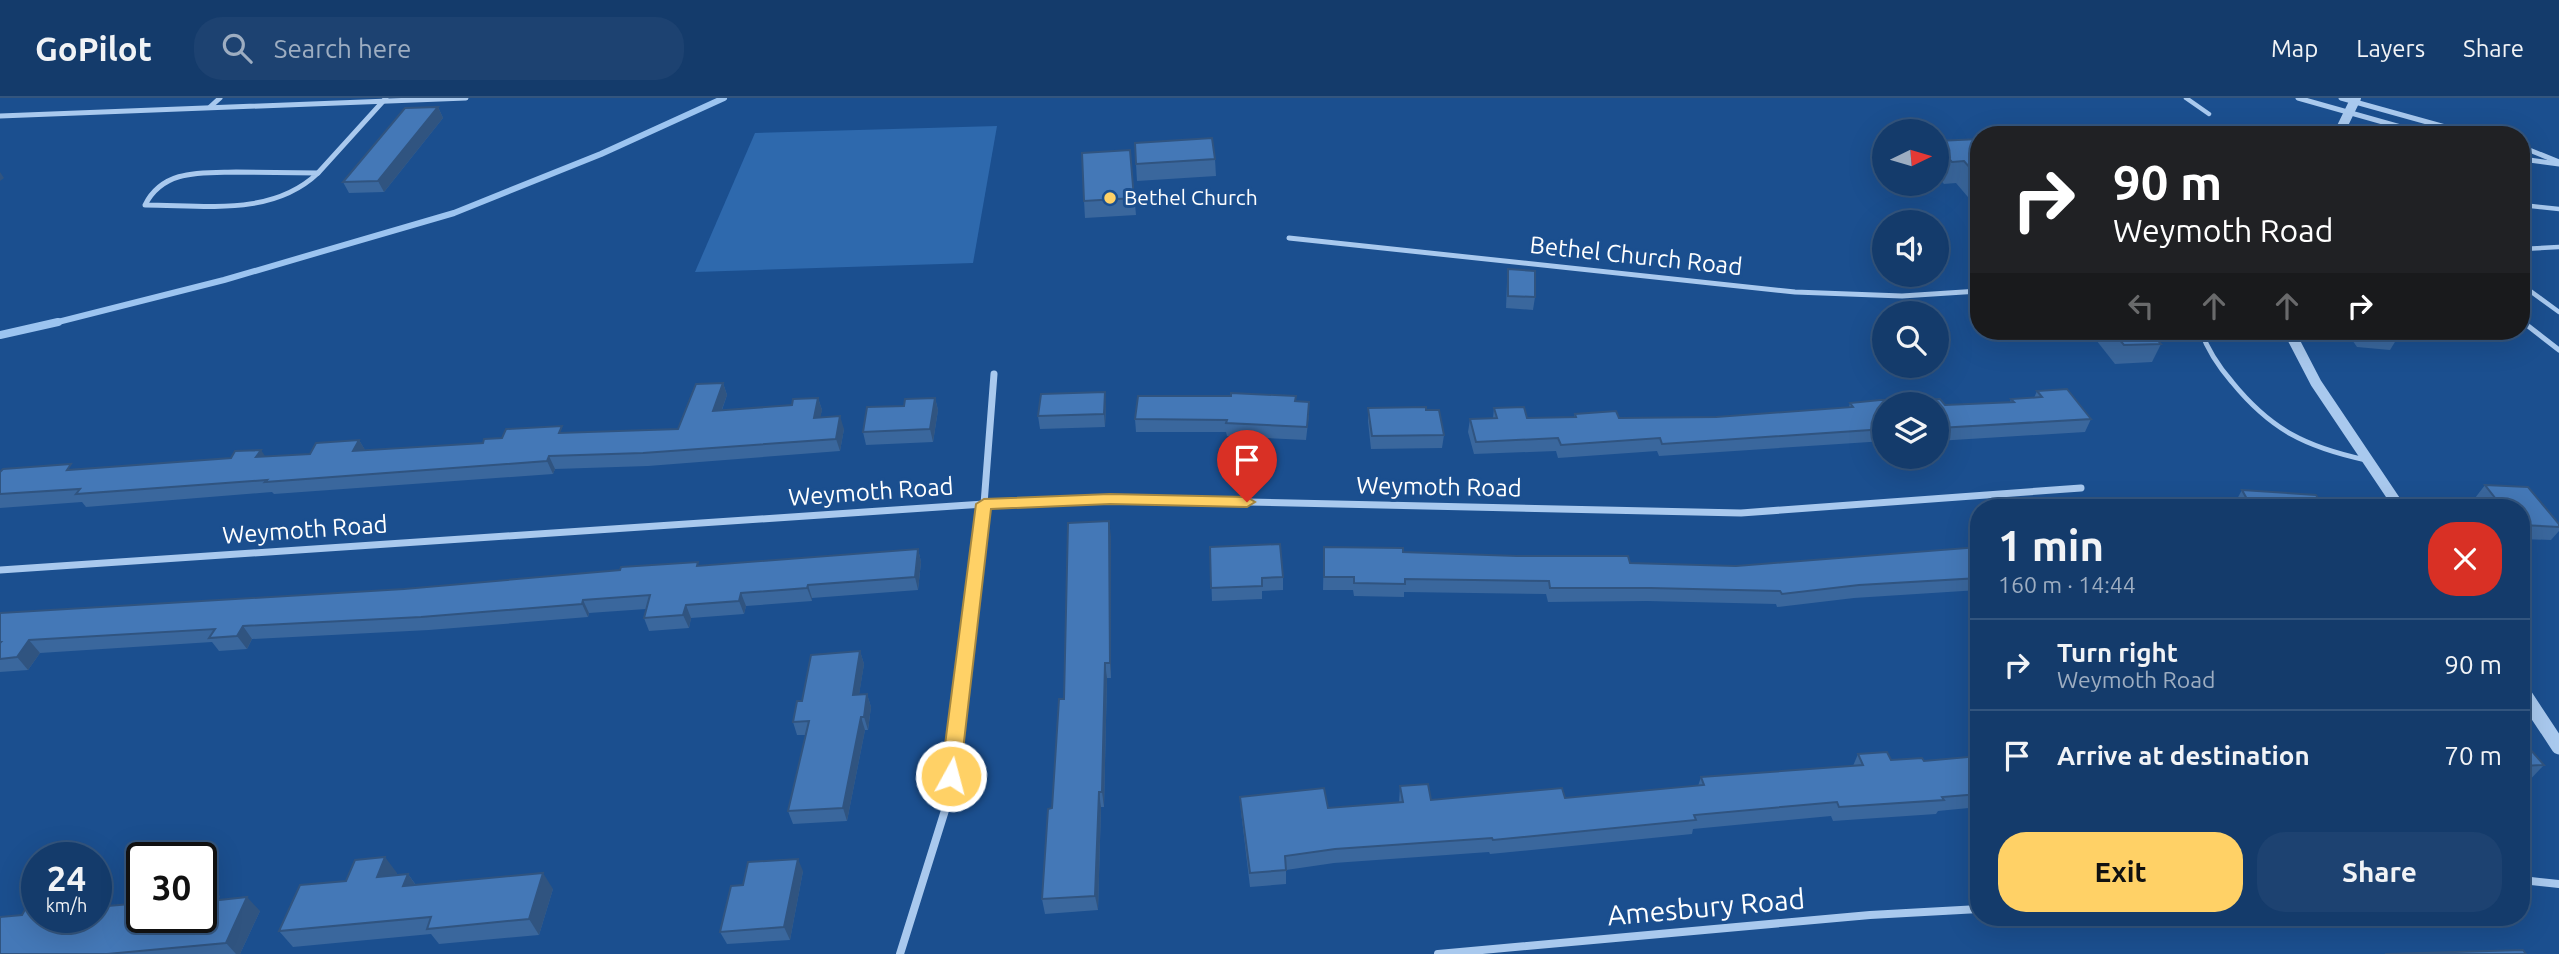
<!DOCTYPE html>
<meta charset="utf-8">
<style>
body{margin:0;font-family:Ubuntu,sans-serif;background:#1d4271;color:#f1f3f6;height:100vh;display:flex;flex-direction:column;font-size:26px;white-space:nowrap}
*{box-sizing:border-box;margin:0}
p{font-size:23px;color:#9dadc1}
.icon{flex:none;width:38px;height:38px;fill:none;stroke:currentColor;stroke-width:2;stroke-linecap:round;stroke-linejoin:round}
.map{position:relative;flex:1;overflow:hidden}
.sheet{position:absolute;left:1970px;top:401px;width:560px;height:427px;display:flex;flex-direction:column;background:#143b6b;border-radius:28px;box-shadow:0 7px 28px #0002,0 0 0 2px #33557e}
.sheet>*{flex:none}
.banner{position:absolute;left:1970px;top:28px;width:560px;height:214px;border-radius:28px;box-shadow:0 7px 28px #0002,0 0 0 2px #33557e;background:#202124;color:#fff;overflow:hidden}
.needle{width:46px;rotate:85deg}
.controls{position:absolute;left:1872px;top:21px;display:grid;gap:14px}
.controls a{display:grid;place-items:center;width:77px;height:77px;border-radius:50%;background:#143b6b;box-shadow:0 7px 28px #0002,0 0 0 2px #33557e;font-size:35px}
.speed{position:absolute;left:21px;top:744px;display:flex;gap:14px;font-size:35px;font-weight:700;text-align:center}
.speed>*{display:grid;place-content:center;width:91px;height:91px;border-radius:50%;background:#143b6b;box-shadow:0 7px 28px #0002,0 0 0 2px #33557e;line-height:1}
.speed small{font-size:18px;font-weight:400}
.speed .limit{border:4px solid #111;border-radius:10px;background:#fff;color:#111}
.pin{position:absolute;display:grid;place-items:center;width:60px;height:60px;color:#fff;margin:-72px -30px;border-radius:50% 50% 50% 0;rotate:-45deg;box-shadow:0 0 7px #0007}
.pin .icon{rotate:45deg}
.me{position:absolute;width:77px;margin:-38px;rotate:7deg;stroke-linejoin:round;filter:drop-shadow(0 0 5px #0008)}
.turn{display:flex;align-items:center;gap:24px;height:147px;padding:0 28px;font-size:32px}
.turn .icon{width:91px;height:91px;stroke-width:2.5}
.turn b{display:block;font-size:49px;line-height:60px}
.lanes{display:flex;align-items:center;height:66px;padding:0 28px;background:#0003;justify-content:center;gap:35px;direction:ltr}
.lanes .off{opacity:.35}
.round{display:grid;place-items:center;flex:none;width:74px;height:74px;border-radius:28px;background:#1d4271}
.summary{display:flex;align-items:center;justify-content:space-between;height:119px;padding:0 28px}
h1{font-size:42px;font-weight:600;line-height:52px}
.action{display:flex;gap:14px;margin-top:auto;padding:14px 28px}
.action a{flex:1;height:80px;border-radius:28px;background:#ffd166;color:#111;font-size:28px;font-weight:600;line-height:80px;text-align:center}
.action a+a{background:#1d4271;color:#f1f3f6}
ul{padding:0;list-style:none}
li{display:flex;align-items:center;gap:21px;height:91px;padding:0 28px;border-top:2px solid #33557e}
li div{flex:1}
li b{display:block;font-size:26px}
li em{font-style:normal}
header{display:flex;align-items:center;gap:42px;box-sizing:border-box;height:98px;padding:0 35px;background:#143b6b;border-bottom:2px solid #33557e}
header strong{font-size:33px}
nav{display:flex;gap:38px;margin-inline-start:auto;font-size:24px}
.search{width:490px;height:63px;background:#1d4271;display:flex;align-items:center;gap:18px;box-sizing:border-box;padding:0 24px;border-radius:28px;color:#9dadc1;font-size:26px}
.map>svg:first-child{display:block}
.green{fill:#2e69ad}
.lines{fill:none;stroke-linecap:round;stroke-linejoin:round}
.stream-far1{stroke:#9cc4f0;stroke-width:6}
.stream{stroke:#9cc4f0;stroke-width:8}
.service-far1{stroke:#a9c9ee;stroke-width:4.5}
.service{stroke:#a9c9ee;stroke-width:5}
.minor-far2{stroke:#a9c9ee;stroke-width:5}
.minor-far1{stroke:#a9c9ee;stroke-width:7}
.minor{stroke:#a9c9ee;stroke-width:8}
.tertiary-far2{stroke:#a9c9ee;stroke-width:10}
.tertiary-far1{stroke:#a9c9ee;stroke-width:11}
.tertiary{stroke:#a9c9ee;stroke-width:15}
.wall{fill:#3a679d}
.shaded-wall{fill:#305480}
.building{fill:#4478b7;stroke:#305480;stroke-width:2}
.route{fill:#ffd166;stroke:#a68842;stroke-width:2}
.poi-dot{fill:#ffd166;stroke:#1b4f8f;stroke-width:2.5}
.labels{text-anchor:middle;stroke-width:6;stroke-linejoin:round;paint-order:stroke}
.far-poi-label{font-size:21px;fill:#fff;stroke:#1b4f8f;text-anchor:start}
.street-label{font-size:24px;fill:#fff;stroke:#1b4f8f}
.near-street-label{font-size:28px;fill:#fff;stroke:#1b4f8f}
</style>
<header>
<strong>GoPilot</strong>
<div class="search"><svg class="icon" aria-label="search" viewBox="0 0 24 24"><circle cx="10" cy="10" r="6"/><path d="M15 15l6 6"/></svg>Search here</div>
<nav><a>Map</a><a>Layers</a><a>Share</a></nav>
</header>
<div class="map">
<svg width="2559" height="856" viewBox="0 0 2559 856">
<rect width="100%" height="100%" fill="#1b4f8f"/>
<polygon class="green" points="997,28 973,165 695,174 755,35"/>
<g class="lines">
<polyline class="stream-far1" points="50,226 224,182 454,115 601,56 724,0"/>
<polyline class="stream" points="0,237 58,224"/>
<g class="service-far1">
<polyline points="2186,0 2209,16"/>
<polyline points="2522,107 2559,111"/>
<polyline points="2522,151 2559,149"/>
<polyline points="2522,187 2559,214"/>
<polyline points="2522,223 2526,226"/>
</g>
<g class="service">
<polyline points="2523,224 2559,252"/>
<path d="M2201,233C2208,253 2219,269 2232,284C2271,332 2306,349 2366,362"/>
</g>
<g class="minor-far2">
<polyline points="2298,0 2429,37"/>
<polyline points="2341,0 2474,37"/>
<polyline points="210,9 220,0"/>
<polyline points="0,18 466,0"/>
<polyline points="2522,49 2559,64"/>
<polyline points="2522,61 2559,66"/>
<path d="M236,74L318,75C272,119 204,107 145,107C163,71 201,75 236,74Z"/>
<polyline points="318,75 386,0"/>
<polyline points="1289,140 1795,194 1902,198 1979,193"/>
</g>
<g class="minor-far1">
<polyline points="0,472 984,406 1110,401 1741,415 2081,390"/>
<polyline points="972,507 984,406 994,276"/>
</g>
<g class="minor">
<polyline points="2522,782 2559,786"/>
<polyline points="900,856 947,706 972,505"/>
<polyline points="1438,856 1870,817 1979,811"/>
</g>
<polyline class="tertiary-far2" points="2338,37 2356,0"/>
<polyline class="tertiary-far1" points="2289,233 2316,285 2400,410"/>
<polyline class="tertiary" points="2522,593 2559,649"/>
</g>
<g class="wall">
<polygon points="438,9 443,20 384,94 349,95 343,84"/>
<polygon points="1979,41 1979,112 1956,85 1944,86 1937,78 1937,43"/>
<polygon points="1130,52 1136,117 1085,120 1084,103"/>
<polygon points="1215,61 1216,78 1137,83 1136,66"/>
<polygon points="1508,171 1535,199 1533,212 1506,210 1507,184"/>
<polygon points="2089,233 2150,233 2161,246 2152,264 2115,266"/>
<polygon points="2346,233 2394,233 2398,239 2390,252 2357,249"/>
<polygon points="723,285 727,297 722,312 792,307 818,300 822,312 820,319 844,331 840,353 648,368 555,371 553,376 274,396 272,394 86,409 82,404 0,410 0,396 75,371 310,356 359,342 365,352 483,345 565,335 678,331"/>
<polygon points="2067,291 2091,321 2085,334 1937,343 1937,306 1885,306 1885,343 1659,358 1657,353 1558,360 1556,353 1474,356 1468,334 1470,321 1493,320 1494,310 1524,309 1527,320 1574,319 1575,316 1616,313 1619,320 1716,319 1849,309 1850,305 1880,302 1940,301 1945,307 2010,304 2011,301 2034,300 2037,293"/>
<polygon points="935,300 938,312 933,344 866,347 863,334 904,308"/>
<polygon points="1296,303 1309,316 1306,342 1227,338 1226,334 1136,334 1135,321"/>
<polygon points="1106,307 1105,329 1040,331 1038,318"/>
<polygon points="1368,310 1426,312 1444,337 1442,350 1371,351 1368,323"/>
<polygon points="2485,387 2559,426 2559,433 2551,442 2522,441 2522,410 2483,410 2475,400"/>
<polygon points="2242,392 2324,410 2232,410"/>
<polygon points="1111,438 1111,580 1107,580 1104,709 1101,709 1098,812 1045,816 1042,801 1064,601"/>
<polygon points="1210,449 1283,479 1283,492 1262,493 1262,501 1212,503"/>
<polygon points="1324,449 1403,454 1630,465 1736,468 1979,449 1979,492 1854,500 1777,509 1776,506 1647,503 1548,504 1546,496 1404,494 1404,499 1354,498 1353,492 1323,492"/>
<polygon points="918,451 921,464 918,492 812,500 812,503 746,508 744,516 691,520 689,530 649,533 644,520 646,511 589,515 588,519 429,532 252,541 247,551 219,553 212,544 40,555 28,572 0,574 0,515 404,491"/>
<polygon points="860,553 864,566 859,596 867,596 871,609 868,632 865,632 847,723 793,726 788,713 806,637 797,637 793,624 802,603"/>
<polygon points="2522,642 2544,667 2526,686 2522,686"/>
<polygon points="1858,656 1891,662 1924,663 1979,658 1979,709 1938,713 1936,716 1833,723 1831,718 1693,731 1692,736 1490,756 1489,754 1334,765 1286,772 1286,786 1250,789 1241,713 1240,699 1328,710 1399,705 1400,688 1431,702 1565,700 1698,688 1701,679 1853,668"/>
<polygon points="803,773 790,842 727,846 720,834 743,787"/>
<polygon points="397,775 396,777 408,776 416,787 553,791 539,837 439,846 431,836 293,849 279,833 346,783"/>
<polygon points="220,798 218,802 260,813 240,856 0,856 22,817 37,819"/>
</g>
<g class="shaded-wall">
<polygon points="438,9 443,20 384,94 378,83"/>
<polygon points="0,74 4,80 0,83"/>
<polygon points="723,285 727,297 717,325 713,313"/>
<polygon points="1105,294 1106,307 1105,329 1104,316"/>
<polygon points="818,300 822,312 818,332 814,320"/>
<polygon points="935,300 938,312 933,344 930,331"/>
<polygon points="840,318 844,331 840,353 836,341"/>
<polygon points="359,342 367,355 353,353"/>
<polygon points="261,352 269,364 256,359"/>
<polygon points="549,358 555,371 553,376 547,363"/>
<polygon points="1109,423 1111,438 1111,580 1110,565"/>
<polygon points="918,451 921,464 918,492 915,479"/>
<polygon points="808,487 812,500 812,503 807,490"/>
<polygon points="741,495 746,508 744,516 739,503"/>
<polygon points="583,502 589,515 588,519 582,506"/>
<polygon points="686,507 691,520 689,530 683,517"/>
<polygon points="243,528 252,541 247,551 237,538"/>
<polygon points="29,542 40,555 28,572 17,559"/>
<polygon points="860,553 864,566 857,610 853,597"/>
<polygon points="1105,565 1107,580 1104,709 1102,694"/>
<polygon points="867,596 871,609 868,632 864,619"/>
<polygon points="861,619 865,632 847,723 843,710"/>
<polygon points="1099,694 1101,709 1098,812 1095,798"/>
<polygon points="385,759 397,775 389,795 377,779"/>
<polygon points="798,761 803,773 790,842 784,829"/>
<polygon points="543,775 553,791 539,837 529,821"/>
<polygon points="408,776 419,792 403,788"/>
<polygon points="207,784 220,798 210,819 201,809 201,795"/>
<polygon points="247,799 260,813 240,856 236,856 226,845"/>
</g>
<g class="building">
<polygon points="438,9 378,83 343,84 405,10"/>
<polygon points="2160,31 2166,37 2054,37"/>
<polygon points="1212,40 1215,61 1136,66 1135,45"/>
<polygon points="1979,41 1979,80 1964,63 1952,64 1937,48 1937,43"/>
<polygon points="1130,52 1134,100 1084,103 1082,55"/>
<polygon points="1508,171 1535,173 1535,199 1508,198"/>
<polygon points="2112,233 2150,233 2161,246 2124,247"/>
<polygon points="2362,233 2394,233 2398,239 2365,237"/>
<polygon points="723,285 713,313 792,307 793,301 818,300 814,320 840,318 836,341 643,355 549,358 547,363 265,384 267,382 76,396 80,391 0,396 0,374 3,371 71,366 67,372 231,360 235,353 261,352 256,359 310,356 316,345 359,342 353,353 483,345 484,341 502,340 506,331 562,328 559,335 678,331 696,286"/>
<polygon points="2067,291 2091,321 1939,330 1937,328 1937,306 1885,306 1885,331 1662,346 1660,340 1561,347 1558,340 1476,344 1470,321 1497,320 1494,310 1524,309 1527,320 1576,319 1575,316 1616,313 1619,320 1716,319 1853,309 1850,305 1880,302 1940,301 1945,307 2014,304 2011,301 2042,299 2037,293"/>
<polygon points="1105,294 1104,316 1038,318 1041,296"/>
<polygon points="1231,295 1296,298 1295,303 1309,304 1307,329 1226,325 1227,322 1135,321 1138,298 1231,298"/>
<polygon points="935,300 930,331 863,334 867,309 904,308 905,301"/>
<polygon points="1426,309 1426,312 1439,312 1444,337 1372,338 1368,310"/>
<polygon points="2485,387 2528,389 2559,426 2559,429 2522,427 2522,410 2503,410"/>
<polygon points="2242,392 2316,397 2324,410 2252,410"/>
<polygon points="1109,423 1110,565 1105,565 1102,694 1099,694 1095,798 1042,801 1048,711 1052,710 1059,601 1064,601 1068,425"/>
<polygon points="1280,446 1283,479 1262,480 1262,488 1211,490 1210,449"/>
<polygon points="1324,449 1403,450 1403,454 1517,458 1628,458 1630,465 1736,468 1979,449 1979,480 1859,487 1782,496 1780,493 1650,490 1550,490 1549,483 1405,481 1405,486 1354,485 1354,479 1324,479"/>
<polygon points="918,451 915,479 808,487 807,490 741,495 739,503 686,507 683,517 644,520 650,497 583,502 582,506 421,519 243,528 237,538 209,540 215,531 29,542 17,559 0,561 0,545 1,544 0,544 0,515 404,491 620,472 621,469 698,464 697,468"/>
<polygon points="860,553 853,597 867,596 864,619 861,619 843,710 788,713 809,623 793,624 797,603 802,603 811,557"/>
<polygon points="2522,642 2544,667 2522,668"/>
<polygon points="1887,654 1891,662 1922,660 1924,663 1979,658 1979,696 1942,699 1944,702 1839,709 1837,704 1694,717 1696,722 1493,742 1492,740 1335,751 1285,758 1286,772 1250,775 1240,699 1324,690 1328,710 1403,704 1400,688 1428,686 1431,702 1562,690 1565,700 1704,687 1701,679 1863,667 1858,656"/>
<polygon points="385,759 377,779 408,776 403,788 543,775 529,821 427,831 431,819 279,833 300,787 346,783 355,762"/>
<polygon points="798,761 784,829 720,834 731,788 743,787 748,764"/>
<polygon points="201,784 207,784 201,795"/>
<polygon points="247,799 226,845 107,856 0,856 0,819 22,817 30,803 37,802 37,819 96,819 96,809 142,805 142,819 201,819 201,804"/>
<polygon points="2523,852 2526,856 2385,856 2386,856"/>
</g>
<polygon class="route" points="1110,396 1247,399 1255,404 1247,409 1110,406 991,411 960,678 957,684 951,686 944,684 941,678 976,406 984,401"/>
<circle class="poi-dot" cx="1110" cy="100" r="7"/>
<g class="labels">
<g class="far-poi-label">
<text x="1124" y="107">Bethel Church</text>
</g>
<g class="street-label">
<text transform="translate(1636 158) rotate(6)" y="8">Bethel Church Road</text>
<text transform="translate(1439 389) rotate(1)" y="8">Weymoth Road</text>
<text transform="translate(871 394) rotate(-4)" y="8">Weymoth Road</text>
<text transform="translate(305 432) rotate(-4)" y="8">Weymoth Road</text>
</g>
<g class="near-street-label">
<text transform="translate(1706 809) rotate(-5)" y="10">Amesbury Road</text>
</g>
</g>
</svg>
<div class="controls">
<a><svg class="needle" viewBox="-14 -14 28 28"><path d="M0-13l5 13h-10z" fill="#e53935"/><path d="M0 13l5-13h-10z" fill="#9dadc1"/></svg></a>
<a><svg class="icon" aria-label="sound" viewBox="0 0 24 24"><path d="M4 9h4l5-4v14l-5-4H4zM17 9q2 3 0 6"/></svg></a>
<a><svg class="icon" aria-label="search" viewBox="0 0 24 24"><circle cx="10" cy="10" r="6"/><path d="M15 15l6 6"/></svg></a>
<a><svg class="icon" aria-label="layers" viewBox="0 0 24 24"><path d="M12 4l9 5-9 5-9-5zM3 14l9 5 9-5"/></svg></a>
</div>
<div class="speed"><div>24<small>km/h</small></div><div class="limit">30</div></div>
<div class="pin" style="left:1247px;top:404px;background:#d93025"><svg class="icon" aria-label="arrive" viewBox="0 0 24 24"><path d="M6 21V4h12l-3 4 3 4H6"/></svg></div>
<svg class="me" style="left:951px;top:678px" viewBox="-20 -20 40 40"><circle r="17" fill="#ffd166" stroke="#fff" stroke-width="3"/><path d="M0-11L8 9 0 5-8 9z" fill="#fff"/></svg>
<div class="banner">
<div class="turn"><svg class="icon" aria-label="right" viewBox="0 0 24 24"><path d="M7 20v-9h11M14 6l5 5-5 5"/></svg><div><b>90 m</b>Weymoth Road</div></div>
<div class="lanes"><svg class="icon off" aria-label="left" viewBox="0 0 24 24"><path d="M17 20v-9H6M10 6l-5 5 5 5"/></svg><svg class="icon off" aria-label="ahead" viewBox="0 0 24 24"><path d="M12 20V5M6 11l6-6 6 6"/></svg><svg class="icon off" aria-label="ahead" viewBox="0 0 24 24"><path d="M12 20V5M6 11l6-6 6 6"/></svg><svg class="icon" aria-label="right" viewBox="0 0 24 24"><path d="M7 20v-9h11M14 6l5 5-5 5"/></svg></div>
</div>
<section class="sheet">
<div class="summary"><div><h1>1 min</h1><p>160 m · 14:44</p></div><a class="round" style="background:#d93025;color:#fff"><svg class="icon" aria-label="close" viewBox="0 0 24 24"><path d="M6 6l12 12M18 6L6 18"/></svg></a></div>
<ul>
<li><svg class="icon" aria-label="right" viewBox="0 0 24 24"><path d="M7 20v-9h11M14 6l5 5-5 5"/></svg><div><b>Turn right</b><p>Weymoth Road</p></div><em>90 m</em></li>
<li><svg class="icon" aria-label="arrive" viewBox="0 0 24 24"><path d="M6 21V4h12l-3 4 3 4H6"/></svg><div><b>Arrive at destination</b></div><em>70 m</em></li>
</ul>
<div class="action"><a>Exit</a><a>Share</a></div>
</section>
</div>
